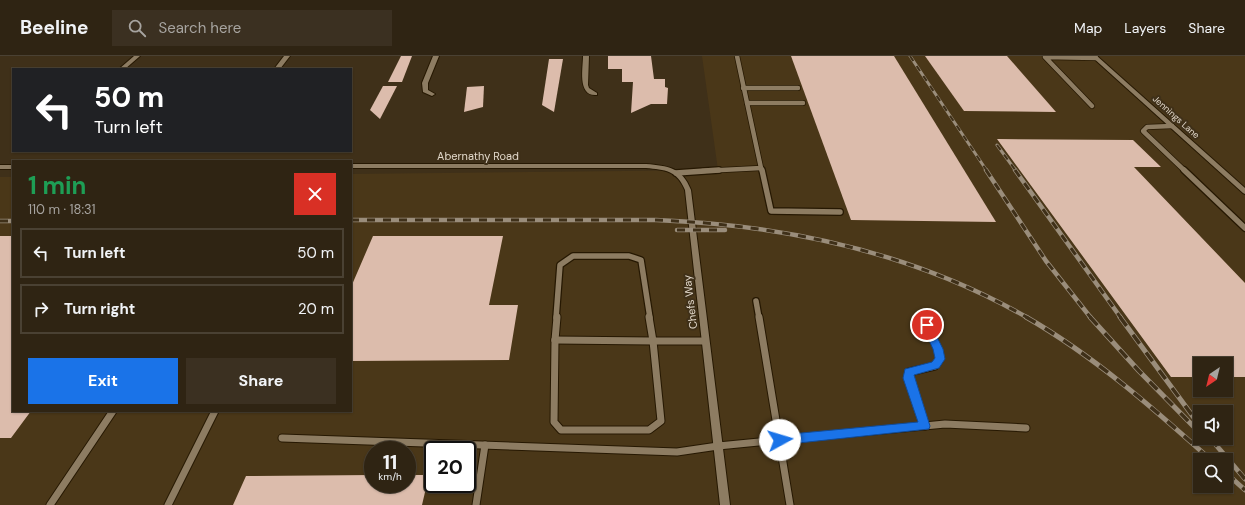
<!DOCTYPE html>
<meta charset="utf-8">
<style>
body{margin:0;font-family:"DM Sans",sans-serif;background:#3b3021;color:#f1f3f6;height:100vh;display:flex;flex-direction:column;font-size:15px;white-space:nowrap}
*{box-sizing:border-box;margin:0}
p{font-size:13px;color:#a7a4a0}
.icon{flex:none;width:22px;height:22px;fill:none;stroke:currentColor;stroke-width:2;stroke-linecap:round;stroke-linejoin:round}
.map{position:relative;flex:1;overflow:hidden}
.sheet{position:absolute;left:12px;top:104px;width:340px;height:252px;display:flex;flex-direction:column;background:#2f2413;border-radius:0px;box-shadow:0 1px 3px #0004,0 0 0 1px #4a4133}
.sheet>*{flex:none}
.guide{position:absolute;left:12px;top:12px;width:340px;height:84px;border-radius:0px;box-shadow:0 1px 3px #0004,0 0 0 1px #4a4133;background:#202124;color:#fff;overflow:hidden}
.needle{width:26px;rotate:215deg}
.tools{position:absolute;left:1193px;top:301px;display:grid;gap:8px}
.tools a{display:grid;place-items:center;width:40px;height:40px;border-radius:0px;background:#2f2413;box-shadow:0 1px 3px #0004,0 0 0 1px #4a4133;font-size:20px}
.speed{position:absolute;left:364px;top:385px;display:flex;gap:8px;font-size:20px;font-weight:700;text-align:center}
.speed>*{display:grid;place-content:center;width:52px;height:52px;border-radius:50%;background:#2f2413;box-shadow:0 1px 3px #0004,0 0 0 1px #4a4133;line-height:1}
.speed small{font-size:10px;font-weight:400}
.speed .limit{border:2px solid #111;border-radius:6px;background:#fff;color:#111}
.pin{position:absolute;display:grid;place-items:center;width:34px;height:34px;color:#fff;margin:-17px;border:2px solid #fff;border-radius:50%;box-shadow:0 1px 4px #0007}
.me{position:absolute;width:44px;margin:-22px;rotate:84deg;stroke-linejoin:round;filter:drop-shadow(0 0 3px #0008)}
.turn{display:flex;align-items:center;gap:14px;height:84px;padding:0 16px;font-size:18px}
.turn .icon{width:52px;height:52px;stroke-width:2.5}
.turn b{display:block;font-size:28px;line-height:34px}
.round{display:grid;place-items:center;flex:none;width:42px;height:42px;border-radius:0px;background:#3b3021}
.head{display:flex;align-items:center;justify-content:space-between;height:68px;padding:0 16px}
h1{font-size:24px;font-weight:700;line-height:30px;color:#1e9e55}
.action{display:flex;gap:8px;margin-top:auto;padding:8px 16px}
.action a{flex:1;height:46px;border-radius:0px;background:#1a73e8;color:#fff;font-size:16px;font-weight:700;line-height:46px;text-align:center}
.action a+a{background:#3b3021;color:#f1f3f6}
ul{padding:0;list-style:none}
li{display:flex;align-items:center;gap:12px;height:50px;margin:0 8px 6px;padding:0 8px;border:2px solid #4a4133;border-radius:0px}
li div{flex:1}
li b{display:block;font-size:15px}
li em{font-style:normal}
header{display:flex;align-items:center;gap:24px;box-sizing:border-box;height:56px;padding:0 20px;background:#2f2413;border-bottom:1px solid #4a4133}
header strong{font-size:19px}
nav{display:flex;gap:22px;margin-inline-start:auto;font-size:14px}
.search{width:280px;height:36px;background:#3b3021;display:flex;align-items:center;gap:10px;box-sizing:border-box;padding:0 14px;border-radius:0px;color:#a7a4a0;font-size:15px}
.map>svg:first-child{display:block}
.built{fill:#4a3718;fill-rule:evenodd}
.building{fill:#dcbcac}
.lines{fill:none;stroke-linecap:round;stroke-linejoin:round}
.service-far2-casing{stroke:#261802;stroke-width:6}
.service-far1-casing{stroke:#261802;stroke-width:8}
.service-casing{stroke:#261802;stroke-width:9}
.minor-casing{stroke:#261802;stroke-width:2}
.tertiary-casing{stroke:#261802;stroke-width:2}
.service-far2{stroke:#8d7c62;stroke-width:4.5}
.service-far1{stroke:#8d7c62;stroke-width:5.5}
.service{stroke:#8d7c62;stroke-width:7}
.minor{fill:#8d7c62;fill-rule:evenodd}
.tertiary{fill:#8d7c62;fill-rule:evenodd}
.rail-far2-casing{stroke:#9a8d7b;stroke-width:3}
.rail-far1-casing{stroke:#9a8d7b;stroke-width:4.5}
.rail-casing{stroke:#9a8d7b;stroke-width:5}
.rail-far2{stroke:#3f3019;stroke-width:2;stroke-dasharray:6;stroke-linecap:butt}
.rail-far1{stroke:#3f3019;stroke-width:3;stroke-dasharray:8;stroke-linecap:butt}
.rail{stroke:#3f3019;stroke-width:3.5;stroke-dasharray:11;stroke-linecap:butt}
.route{fill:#1a73e8;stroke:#114b97}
.labels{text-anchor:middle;stroke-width:4;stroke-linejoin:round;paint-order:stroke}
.far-street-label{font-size:9px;fill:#e2d8ca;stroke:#3f3019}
.street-label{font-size:11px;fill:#e2d8ca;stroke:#3f3019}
</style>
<header>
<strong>Beeline</strong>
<div class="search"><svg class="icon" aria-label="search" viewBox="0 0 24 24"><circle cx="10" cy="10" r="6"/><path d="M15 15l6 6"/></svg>Search here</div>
<nav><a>Map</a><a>Layers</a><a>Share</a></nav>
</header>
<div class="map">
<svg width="1245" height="449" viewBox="0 0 1245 449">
<rect width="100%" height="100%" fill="#3f3019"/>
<path class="built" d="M702,0H1245V449H0V121H13V355H351V118L718,114ZM1200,308H1226V334H1200ZM1200,356H1226V382H1200ZM373,394H407V428H373ZM433,394H467V428H433ZM1200,404H1226V430H1200Z"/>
<g class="building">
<polygon points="401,0 412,0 402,26 388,26"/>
<polygon points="608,0 651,0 654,23 665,23 665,31 668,32 667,48 651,48 631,57 633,26 622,26 622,13 608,13"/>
<polygon points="791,0 894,0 996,166 851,164"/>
<polygon points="925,0 1007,0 1056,56 964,55"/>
<polygon points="549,3 563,3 554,56 542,49"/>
<polygon points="383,30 397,30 380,63 370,54"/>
<polygon points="484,30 483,51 464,56 467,31"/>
<polygon points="997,83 1133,84 1161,111 1134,111 1245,227 1245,321 1226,321 1226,308 1200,308 1200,321 1171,321"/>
<polygon points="0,180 13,180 13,355 31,355 11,382 0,382"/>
<polygon points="373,180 503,180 489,249 518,249 509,304 351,305 351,231"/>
<polygon points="373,419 373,428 407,428 407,419 429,419 422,449 233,449 246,420"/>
</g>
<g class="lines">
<g class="service-far2-casing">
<g id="service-far2">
<polyline points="743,32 798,32"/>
<polyline points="747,47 803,47"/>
<polyline points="1092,50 1045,1 1096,2"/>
<polyline points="1172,70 1147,71 1143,75 1185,115"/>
<polyline points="761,112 762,115"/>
<polyline points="702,115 761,112 737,0"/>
</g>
</g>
<g class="service-far1-casing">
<g id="service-far1">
<polyline points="762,114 771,155 840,156"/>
<polyline points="1184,114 1245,172"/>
<polyline points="676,117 719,114"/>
<polyline points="756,245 759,262"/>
<polyline points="921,258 923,262"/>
<polyline points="556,262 560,209 573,200 629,200 641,204 650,262"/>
</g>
</g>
<g class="service-casing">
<g id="service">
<polyline points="649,261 653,285"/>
<polyline points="759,261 790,449"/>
<polyline points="923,261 938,293 940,303 935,310 909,316 908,322 925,370"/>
<polyline points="555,284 653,285"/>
<polyline points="555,284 554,366 561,374 649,374 661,365 653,285"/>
<polyline points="555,284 557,261"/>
<polyline points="653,285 705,285"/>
<polyline points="282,382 677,396 718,390 945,368 1026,372"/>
<polyline points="50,449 113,355"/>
<polyline points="168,449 215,355"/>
<polyline points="476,449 485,389"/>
</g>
</g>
<g class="minor-casing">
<g id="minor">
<polygon points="134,0 140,0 125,13 119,13"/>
<polygon points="284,0 290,0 280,13 274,13"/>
<polygon points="433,0 439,0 428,27 428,34 435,38 432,40 423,36 422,27"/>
<path d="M583,0H589L588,29L589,32L597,37V39C577,41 583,12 583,0Z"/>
<path d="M351,108H646C668,110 682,111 691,134L730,449H720L685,134C677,114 665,114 646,112H351Z"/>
<rect x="0" y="109" width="13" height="4"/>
</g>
</g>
<g class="tertiary-casing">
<polygon id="tertiary" points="1091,0 1097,0 1245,132 1245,138 1243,137"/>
</g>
<use href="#service-far2" class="service-far2"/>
<use href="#service-far1" class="service-far1"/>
<use href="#service" class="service"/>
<use href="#minor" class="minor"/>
<use href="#tertiary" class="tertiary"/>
<g class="rail-far2-casing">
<g id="rail-far2">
<polyline points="910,0 987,115"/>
<polyline points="997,89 1016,115"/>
</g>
</g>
<g class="rail-far1-casing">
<g id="rail-far1">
<polyline points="986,114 1046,205 1091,262"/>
<polyline points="1015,114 1121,262"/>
<path d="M351,164H656C785,169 915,197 1028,262"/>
<polyline points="0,165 13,165"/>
<polyline points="677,174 725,174"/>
</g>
</g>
<g class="rail-casing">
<g id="rail">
<path d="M1026,261C1094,300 1153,352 1211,404"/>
<polyline points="1090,261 1139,315 1200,377"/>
<polyline points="1120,261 1200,370"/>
<polyline points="1210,382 1245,423"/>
<polyline points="1226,417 1245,434"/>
</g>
</g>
<use href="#rail-far2" class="rail-far2"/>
<use href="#rail-far1" class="rail-far1"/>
<use href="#rail" class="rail"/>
</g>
<polygon class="route" points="927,266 930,267 943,293 945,303 939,312 914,319 930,370 929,373 780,389 776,387 774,384 776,380 780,379 918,366 903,322 905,313 932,306 935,302 933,293 922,269"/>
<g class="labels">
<g class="far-street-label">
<text transform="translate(1176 61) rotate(42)" y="3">Jennings Lane</text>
</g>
<g class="street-label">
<text x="478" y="104">Abernathy Road</text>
<text transform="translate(690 246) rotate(-97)" y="4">Chefs Way</text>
</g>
</g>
</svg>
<div class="tools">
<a><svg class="needle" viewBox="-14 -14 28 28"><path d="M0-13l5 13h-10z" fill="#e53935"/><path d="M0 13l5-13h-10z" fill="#a7a4a0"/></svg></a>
<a><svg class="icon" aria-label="sound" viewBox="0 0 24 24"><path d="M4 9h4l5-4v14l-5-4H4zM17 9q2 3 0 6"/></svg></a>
<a><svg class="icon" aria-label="search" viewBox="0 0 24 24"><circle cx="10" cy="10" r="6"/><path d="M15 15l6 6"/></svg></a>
</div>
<div class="speed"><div>11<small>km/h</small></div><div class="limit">20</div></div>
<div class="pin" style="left:927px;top:269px;background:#d93025"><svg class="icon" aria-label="arrive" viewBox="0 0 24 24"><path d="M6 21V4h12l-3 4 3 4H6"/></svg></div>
<svg class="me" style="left:780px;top:384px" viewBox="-20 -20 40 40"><circle r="19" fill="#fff"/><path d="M0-13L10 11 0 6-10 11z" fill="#1a73e8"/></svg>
<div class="guide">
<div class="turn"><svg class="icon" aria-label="left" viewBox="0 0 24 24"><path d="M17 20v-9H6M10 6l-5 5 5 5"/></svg><div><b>50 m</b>Turn left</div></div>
</div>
<section class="sheet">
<div class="head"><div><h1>1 min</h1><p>110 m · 18:31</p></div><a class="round" style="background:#d93025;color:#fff"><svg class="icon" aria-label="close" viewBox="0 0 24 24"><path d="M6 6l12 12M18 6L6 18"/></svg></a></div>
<ul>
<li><svg class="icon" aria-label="left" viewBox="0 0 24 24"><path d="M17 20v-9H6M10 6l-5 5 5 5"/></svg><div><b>Turn left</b></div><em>50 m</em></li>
<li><svg class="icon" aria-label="right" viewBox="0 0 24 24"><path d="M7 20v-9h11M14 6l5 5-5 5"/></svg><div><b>Turn right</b></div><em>20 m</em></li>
</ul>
<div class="action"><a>Exit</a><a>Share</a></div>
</section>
</div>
